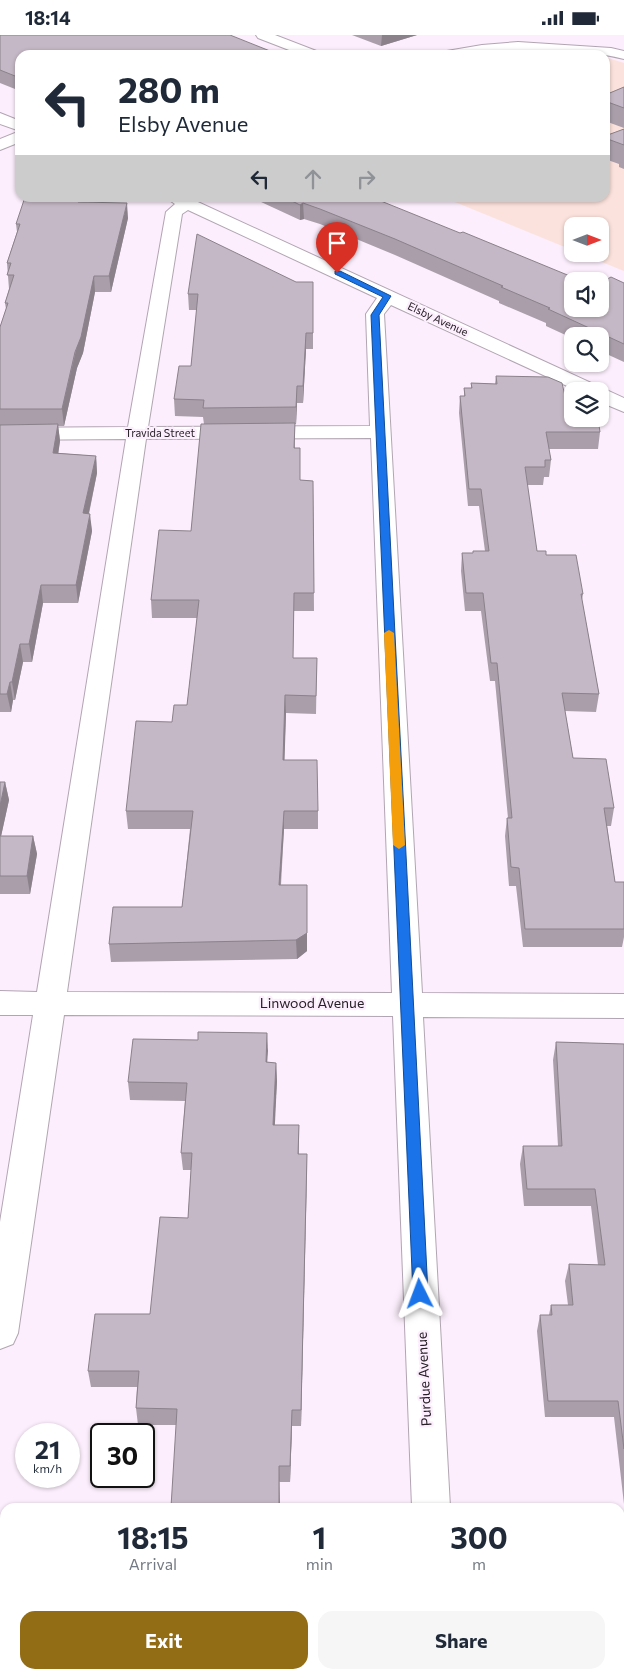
<!DOCTYPE html>
<style>
body{margin:0;font-family:Commissioner,sans-serif;background:#f6f6f7;color:#1f2937;height:100vh;display:flex;flex-direction:column;font-size:19px;white-space:nowrap}
*{box-sizing:border-box;margin:0}
p{font-size:16px;color:#747a83}
.icon{flex:none;width:28px;height:28px;fill:none;stroke:currentColor;stroke-width:2;stroke-linecap:round;stroke-linejoin:round}
.map{position:relative;flex:1;overflow:hidden}
.sheet{position:absolute;left:0px;top:1468px;width:625px;height:176px;display:flex;flex-direction:column;background:#fff;border-radius:15px 15px 0 0;box-shadow:0 1px 4px #0004}
.sheet>*{flex:none}
.hud{position:absolute;left:15px;top:15px;width:595px;height:152px;border-radius:15px;box-shadow:0 1px 4px #0004;background:#fff;color:#1f2937;overflow:hidden}
.needle{width:32px;rotate:90deg}
.controls{position:absolute;left:564px;top:182px;display:grid;gap:10px}
.controls a{display:grid;place-items:center;width:45px;height:45px;border-radius:10px;background:#fff;box-shadow:0 1px 4px #0004;font-size:25px}
.speed{position:absolute;left:15px;top:1388px;display:flex;gap:10px;font-size:25px;font-weight:700;text-align:center}
.speed>*{display:grid;place-content:center;width:65px;height:65px;border-radius:50%;background:#fff;box-shadow:0 1px 4px #0004;line-height:1}
.speed small{font-size:12px;font-weight:400}
.speed .limit{border:2px solid #111;border-radius:8px;background:#fff;color:#111}
.pin{position:absolute;display:grid;place-items:center;width:42px;height:42px;color:#fff;margin:-51px -21px;border-radius:50% 50% 50% 0;rotate:-45deg;box-shadow:0 0 5px #0007}
.pin .icon{rotate:45deg}
.me{position:absolute;width:55px;margin:-28px;rotate:357deg;stroke-linejoin:round;filter:drop-shadow(0 0 4px #0008)}
.turn{display:flex;align-items:center;gap:18px;height:105px;padding:0 20px;font-size:22px}
.turn .icon{width:65px;height:65px;stroke-width:2.5}
.turn b{display:block;font-size:35px;line-height:42px}
.lanes{display:flex;align-items:center;height:48px;padding:0 20px;background:#0003;justify-content:center;gap:25px;direction:ltr}
.lanes .off{opacity:.35}
.eta{display:flex;justify-content:space-evenly;align-items:center;height:85px;text-align:center}
.eta b{font-size:30px;font-weight:700;line-height:35px}
.action{display:flex;gap:10px;margin-top:auto;padding:10px 20px}
.action a{flex:1;height:58px;border-radius:15px;background:#936d16;color:#fff;font-size:20px;font-weight:700;line-height:58px;text-align:center}
.action a+a{background:#f6f6f7;color:#1f2937}
.status{display:flex;justify-content:space-between;align-items:center;height:35px;padding:0 25px;background:#fff;direction:ltr}
.status svg{height:14px;fill:currentColor}
.map>svg:first-child{display:block}
.education{fill:#fce2dc}
.lines{fill:none;stroke-linecap:round;stroke-linejoin:round}
.minor-casing{stroke:#b2a5b3;stroke-width:2}
.minor{fill:#fff;fill-rule:evenodd}
.wall{fill:#a99eaa}
.shaded-wall{fill:#8a818b}
.building{fill:#c5b8c6;stroke:#8a818b}
.route{fill:#1a73e8;stroke:#114b97}
.slow{fill:#f59e0b}
.labels{text-anchor:middle;stroke-width:4.5;stroke-linejoin:round;paint-order:stroke}
.far-street-label{font-size:11px;fill:#272127;stroke:#fceefc}
.street-label{font-size:14px;fill:#272127;stroke:#fceefc}
</style>
<div class="status"><b>18:14</b><svg viewBox="0 0 49 12"><path d="M0 12V9h3v3zM5 12V6h3v6zM10 12V3h3v9zM15 12V0h3v12zM26 1h20v11H26zM47 4h2v5h-2z"/></svg></div>
<div class="map">
<svg width="624" height="1643" viewBox="0 0 624 1643">
<rect width="100%" height="100%" fill="#fceefc"/>
<g class="education">
<polygon points="535,14 592,20 468,20 500,15"/>
<polygon points="605,22 624,28 624,236 582,219 600,219 600,191 572,191 572,215 445,163 605,162"/>
</g>
<g class="lines">
<g class="minor-casing">
<g id="minor">
<polygon points="256,0 275,0 319,17 321,20 302,20 258,3"/>
<path d="M518,7L611,13L624,16V24C563,9 501,20 439,20L441,17L482,10Z"/>
<polygon points="0,78 20,86 20,107 0,115 0,104 20,96 0,89"/>
<path d="M165,162H187L624,363V377L600,367V356H578L391,270L384,279L422,958L624,959V983L423,982L450,1472H412L393,981L64,980L18,1298L13,1309L0,1314V1187L33,980H0V956L37,957L126,404L0,405V393L128,392L166,177L175,169ZM188,175L377,263L366,279L370,391L148,392L182,179ZM371,403L392,958L67,957L146,404Z"/>
<rect x="418" y="1639" width="42" height="4"/>
</g>
</g>
<use href="#minor" class="minor"/>
</g>
<g class="wall">
<polygon points="0,0 20,20 20,56 0,48"/>
<polygon points="352,0 417,0 381,11"/>
<polygon points="624,52 624,93 605,86 605,60"/>
<polygon points="624,94 624,134 619,132 619,129 605,124 605,101"/>
<polygon points="250,162 389,162 380,166 572,274 624,248 624,327 600,316 600,301 572,301 572,303 546,291 546,288 499,268 499,266 395,220 320,189 304,184 300,185"/>
<polygon points="84,166 84,167 128,183 111,257 95,257 83,318 77,333 64,391 58,391 60,406 58,418 96,421 97,438 89,479 92,496 78,568 43,568 32,627 23,627 15,665 13,665 11,677 0,677 0,292 6,274 5,268 9,254 7,228 17,197 16,189"/>
<polygon points="296,247 313,247 313,314 306,314 303,368 297,368 296,389 295,389 295,413 300,445 313,446 314,576 294,576 293,623 317,623 316,679 286,678 284,725 318,776 318,794 284,794 281,850 307,916 297,924 111,927 109,909 182,872 190,794 128,794 126,776 172,687 187,670 197,583 152,583 151,565 191,496 204,389 203,382 175,381 174,364 191,331 197,275 189,275 188,259"/>
<polygon points="496,341 565,361 600,397 598,414 549,414 551,425 549,442 544,442 543,450 527,450 537,516 546,520 583,559 582,565 599,659 596,677 565,676 573,723 614,773 611,791 607,791 615,847 624,847 624,902 622,912 523,912 516,851 509,851 505,801 507,783 508,783 495,646 490,646 481,576 465,576 461,536 462,518 473,518 473,516 485,516 479,471 468,471 459,378 460,361 464,361 464,353 471,353 471,348 495,349"/>
<polygon points="0,747 5,747 9,765 1,801 33,801 37,819 30,859 0,859"/>
<polygon points="267,998 267,1027 276,1028 277,1046 274,1090 299,1090 299,1119 307,1119 301,1391 292,1391 290,1447 280,1447 176,1390 138,1390 136,1373 137,1352 91,1352 88,1336 150,1279 188,1183 191,1135 183,1135 181,1118 185,1066 130,1065 128,1047 198,1005"/>
<polygon points="556,1007 624,1009 624,1469 614,1382 545,1382 537,1296 540,1280 549,1280 551,1270 568,1270 565,1246 569,1229 598,1230 591,1171 524,1171 520,1129 523,1111 558,1111 553,1025"/>
<rect x="133" y="1639" width="132" height="4"/>
<polygon points="613,1639 620,1639 624,1643 613,1643"/>
</g>
<g class="shaded-wall">
<polygon points="382,0 417,0 381,11"/>
<polygon points="79,162 83,162 84,166 79,183 78,167"/>
<polygon points="362,162 389,162 361,174"/>
<polygon points="127,168 128,183 111,257 109,241"/>
<polygon points="303,168 304,184 300,185 300,170"/>
<polygon points="94,241 95,257 83,318 77,333 64,391 62,374"/>
<polygon points="306,298 306,314 303,368 303,351"/>
<polygon points="297,351 297,368 296,389 296,372"/>
<polygon points="58,389 60,406 56,435 53,418"/>
<polygon points="96,421 97,438 85,496 83,478"/>
<polygon points="90,479 92,496 78,568 76,550"/>
<polygon points="41,550 43,568 32,627 29,609"/>
<polygon points="20,609 23,627 15,665 12,647"/>
<polygon points="10,647 13,665 11,677 7,659"/>
<polygon points="285,660 286,678 284,743 283,725"/>
<polygon points="5,747 9,765 0,806 0,771"/>
<polygon points="284,776 284,794 279,868 279,850"/>
<polygon points="33,801 37,819 30,859 27,841"/>
<polygon points="307,850 307,916 297,924 296,905"/>
<polygon points="267,998 268,1016 266,1045 266,1027"/>
<polygon points="276,1028 277,1046 274,1108 273,1090"/>
<polygon points="307,1119 307,1137 301,1391 301,1375"/>
<polygon points="292,1375 292,1391 290,1447 290,1431"/>
<polygon points="279,1431 280,1472 279,1472"/>
</g>
<g class="building">
<polygon points="0,0 230,0 280,20 20,20 20,43 0,35"/>
<polygon points="624,52 624,73 605,66 605,60"/>
<polygon points="624,94 624,110 605,103 605,101"/>
<polygon points="25,162 79,162 78,167 127,168 109,241 94,241 81,302 75,317 62,374 0,374 0,292 8,268 5,268 14,240 7,240 11,228 7,228 20,189 16,189"/>
<polygon points="284,162 371,162 460,198 463,197 582,246 572,246 572,274 600,274 600,248 611,242 624,248 624,309 548,274 550,273 501,252 503,251 395,204 320,174 303,168 300,170"/>
<polygon points="197,199 296,247 313,247 313,298 306,298 303,351 297,351 296,372 203,373 204,365 174,364 179,331 191,331 198,259 188,259"/>
<polygon points="496,341 548,342 562,348 565,361 572,361 572,384 598,384 600,397 546,397 551,425 545,425 545,432 525,432 537,516 546,516 546,520 576,520 583,559 581,559 599,659 562,658 573,723 606,724 614,773 604,773 615,847 624,847 624,894 525,894 519,833 511,832 507,783 512,783 497,628 491,628 483,558 466,558 462,518 473,518 473,516 489,516 481,454 469,454 460,361 465,361 464,353 472,353 471,348 497,349"/>
<polygon points="295,388 294,413 300,413 300,445 313,446 314,558 294,558 293,623 317,623 316,661 285,660 283,725 317,725 318,776 284,776 279,850 307,850 307,898 296,905 109,909 113,872 182,872 193,776 126,776 136,686 172,687 174,670 187,670 199,565 151,565 159,495 191,496 201,389"/>
<polygon points="58,389 53,418 96,421 83,478 90,479 76,550 41,550 29,609 20,609 12,647 10,647 7,659 0,659 0,390"/>
<polygon points="0,747 5,747 0,771"/>
<polygon points="0,801 33,801 27,841 0,841"/>
<polygon points="198,997 267,998 266,1027 276,1028 273,1090 299,1090 298,1119 307,1119 301,1375 292,1375 290,1431 279,1431 279,1472 171,1472 177,1374 136,1373 139,1336 88,1336 95,1279 150,1279 160,1182 188,1183 192,1118 181,1118 187,1048 128,1047 133,1004 198,1005"/>
<polygon points="556,1007 624,1009 624,1414 618,1366 548,1366 540,1280 552,1280 551,1270 573,1270 569,1229 605,1230 595,1154 527,1154 523,1111 562,1111"/>
<rect x="620" y="1521" width="4" height="122"/>
<polygon points="133,1639 221,1639 220,1643 133,1643"/>
</g>
<polygon class="route" points="335,236 340,236 391,261 379,280 428,1259 425,1264 420,1266 415,1264 413,1259 371,280 383,262 335,239"/>
<polygon class="slow" points="389,595 394,598 405,810 399,814 393,810 384,598"/>
<g class="labels">
<g class="far-street-label">
<text transform="translate(438 284) rotate(25)" y="4">Elsby Avenue</text>
<text x="160" y="402">Travida Street</text>
</g>
<g class="street-label">
<text x="312" y="973">Linwood Avenue</text>
<text transform="translate(424 1344) rotate(-93)" y="5">Purdue Avenue</text>
</g>
</g>
</svg>
<div class="controls">
<a><svg class="needle" viewBox="-14 -14 28 28"><path d="M0-13l5 13h-10z" fill="#e53935"/><path d="M0 13l5-13h-10z" fill="#747a83"/></svg></a>
<a><svg class="icon" aria-label="sound" viewBox="0 0 24 24"><path d="M4 9h4l5-4v14l-5-4H4zM17 9q2 3 0 6"/></svg></a>
<a><svg class="icon" aria-label="search" viewBox="0 0 24 24"><circle cx="10" cy="10" r="6"/><path d="M15 15l6 6"/></svg></a>
<a><svg class="icon" aria-label="layers" viewBox="0 0 24 24"><path d="M12 4l9 5-9 5-9-5zM3 14l9 5 9-5"/></svg></a>
</div>
<div class="speed"><div>21<small>km/h</small></div><div class="limit">30</div></div>
<div class="pin" style="left:337px;top:238px;background:#d93025"><svg class="icon" aria-label="arrive" viewBox="0 0 24 24"><path d="M6 21V4h12l-3 4 3 4H6"/></svg></div>
<svg class="me" style="left:420px;top:1259px" viewBox="-20 -20 40 40"><path d="M0-17L14 15 0 8-14 15z" fill="#1a73e8" stroke="#fff" stroke-width="4"/></svg>
<div class="hud">
<div class="turn"><svg class="icon" aria-label="left" viewBox="0 0 24 24"><path d="M17 20v-9H6M10 6l-5 5 5 5"/></svg><div><b>280 m</b>Elsby Avenue</div></div>
<div class="lanes"><svg class="icon" aria-label="left" viewBox="0 0 24 24"><path d="M17 20v-9H6M10 6l-5 5 5 5"/></svg><svg class="icon off" aria-label="ahead" viewBox="0 0 24 24"><path d="M12 20V5M6 11l6-6 6 6"/></svg><svg class="icon off" aria-label="right" viewBox="0 0 24 24"><path d="M7 20v-9h11M14 6l5 5-5 5"/></svg></div>
</div>
<section class="sheet">
<div class="eta">
<div><b>18:15</b><p>Arrival</p></div>
<div><b>1</b><p>min</p></div>
<div><b>300</b><p>m</p></div>
</div>
<div class="action"><a>Exit</a><a>Share</a></div>
</section>
</div>
